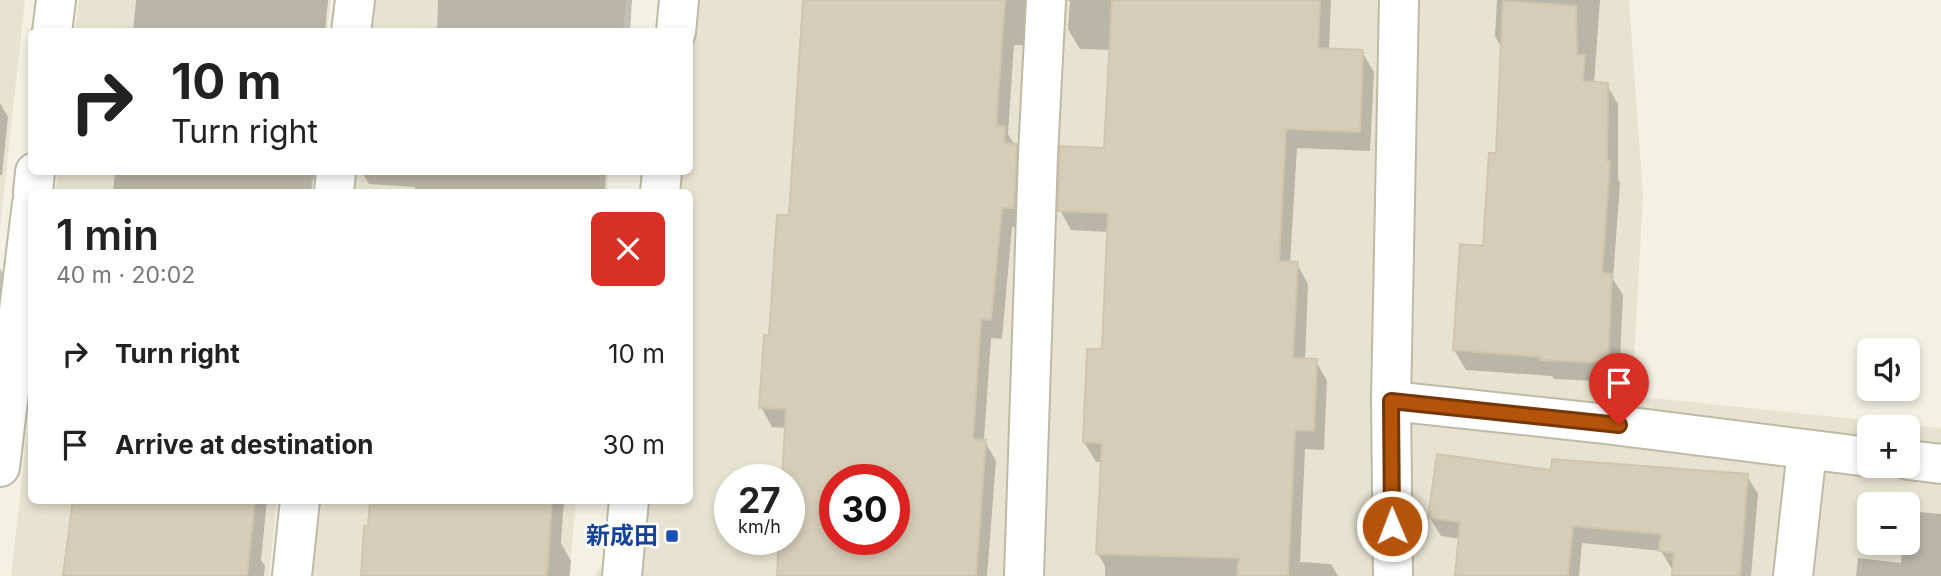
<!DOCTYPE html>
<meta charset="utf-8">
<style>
body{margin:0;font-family:Inter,"Noto Sans JP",sans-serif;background:#f6f6f6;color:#222;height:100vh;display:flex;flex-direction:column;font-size:26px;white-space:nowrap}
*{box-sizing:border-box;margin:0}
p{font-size:23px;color:#767676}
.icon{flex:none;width:38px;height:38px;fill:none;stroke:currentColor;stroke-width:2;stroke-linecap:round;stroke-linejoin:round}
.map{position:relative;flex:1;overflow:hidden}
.sheet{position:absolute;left:28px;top:189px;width:665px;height:315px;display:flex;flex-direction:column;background:#fff;border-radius:10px;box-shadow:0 4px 10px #0003}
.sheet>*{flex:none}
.guide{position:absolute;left:28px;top:28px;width:665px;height:147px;border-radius:10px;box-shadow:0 4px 10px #0003;background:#fff;color:#222;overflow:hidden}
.fabs{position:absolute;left:1857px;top:338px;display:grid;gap:14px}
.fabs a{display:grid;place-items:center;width:63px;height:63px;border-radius:10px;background:#fff;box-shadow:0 4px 10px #0003;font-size:35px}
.speed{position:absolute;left:714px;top:464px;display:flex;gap:14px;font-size:35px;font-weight:700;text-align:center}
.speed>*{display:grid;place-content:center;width:91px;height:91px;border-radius:50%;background:#fff;box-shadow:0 4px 10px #0003;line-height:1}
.speed small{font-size:18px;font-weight:400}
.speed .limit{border:10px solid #d22;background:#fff;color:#111}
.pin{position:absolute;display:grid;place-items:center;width:60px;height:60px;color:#fff;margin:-72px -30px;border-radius:50% 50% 50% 0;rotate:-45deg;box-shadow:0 0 7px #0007}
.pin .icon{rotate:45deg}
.me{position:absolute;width:77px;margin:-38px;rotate:359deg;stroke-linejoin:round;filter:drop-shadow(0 0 5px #0008)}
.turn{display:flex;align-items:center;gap:24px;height:147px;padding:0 28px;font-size:32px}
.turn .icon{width:91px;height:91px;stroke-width:2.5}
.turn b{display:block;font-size:49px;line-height:60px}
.round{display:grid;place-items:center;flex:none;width:74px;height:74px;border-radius:10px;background:#f6f6f6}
.headline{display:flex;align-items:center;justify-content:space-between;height:119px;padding:0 28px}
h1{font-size:42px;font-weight:600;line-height:52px}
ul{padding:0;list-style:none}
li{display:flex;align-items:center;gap:21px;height:91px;padding:0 28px}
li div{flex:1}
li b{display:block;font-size:26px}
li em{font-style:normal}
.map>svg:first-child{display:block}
.residential{fill:#e8e3d1;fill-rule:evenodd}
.shadow{fill:#0003;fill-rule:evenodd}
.building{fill:#d6cdb8;stroke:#d1c5ab;stroke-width:2;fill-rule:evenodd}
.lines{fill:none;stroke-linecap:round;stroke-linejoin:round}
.minor-casing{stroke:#bfb9a6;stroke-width:42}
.minor{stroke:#fff;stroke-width:38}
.route-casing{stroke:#753606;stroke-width:18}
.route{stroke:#b45309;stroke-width:12}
.transit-dot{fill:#1a4fb4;stroke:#fff;stroke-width:2.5}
.labels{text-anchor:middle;stroke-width:5;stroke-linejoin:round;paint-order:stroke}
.transit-label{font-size:24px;font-weight:bold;fill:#164399;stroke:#fff;text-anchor:end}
</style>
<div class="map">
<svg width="1941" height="576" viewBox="0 0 1941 576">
<rect width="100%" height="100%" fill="#f3f0e4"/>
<g class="residential">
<polygon points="0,0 25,0 0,227"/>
<polygon points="79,0 331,0 327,31 75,31"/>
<polygon points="371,0 626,0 623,31 368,32"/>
<path d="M679,0H1629L1643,195L1632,396L1941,428V576H594L627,529L629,501L690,500V192H660L662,172H690V32ZM1869,427H1908V466H1869ZM730,480H789V539H730ZM835,480H894V539H835ZM1869,504H1908V542H1869Z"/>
<polygon points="58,172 312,172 310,192 56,192"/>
<polygon points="353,172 609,172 607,192 351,192"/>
<polygon points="31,398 32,500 277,501 269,576 11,576"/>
<polygon points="318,501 576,501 569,576 310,576"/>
</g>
<g class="shadow">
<polygon points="136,0 328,0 325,32 133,32"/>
<polygon points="438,0 632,0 630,32 437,32"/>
<path d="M805,0H1048L1033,46L1014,45L1008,134L1027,165L1025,227H1012L1002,339L991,338L984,440L996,461L987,576H779L781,539H789L787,428L772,427L761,407L790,217ZM835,480H894V539H835Z"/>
<polygon points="1067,0 1331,0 1329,50 1362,52 1374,72 1370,151 1297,148 1290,264 1297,264 1308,284 1305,360 1316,361 1327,381 1324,450 1305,449 1300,562 1331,564 1338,576 1105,576 1105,566 1098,554 1103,462 1096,462 1084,442 1104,351 1109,232 1071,230 1060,210 1106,150 1111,50 1080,49 1068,29 1070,1"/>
<polygon points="1497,0 1600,0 1594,84 1607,85 1618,104 1618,179 1620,183 1613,279 1623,295 1619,382 1554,379 1552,376 1466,370 1454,350 1485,248 1497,155 1502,49 1495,36"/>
<polygon points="0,103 8,117 2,175 0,175"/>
<polygon points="115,172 339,172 329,181 313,180 312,192 113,192"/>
<polygon points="355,172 606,172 605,192 415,192 415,187 369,184 363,174"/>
<polygon points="0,268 5,278 0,322"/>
<polygon points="1552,472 1747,476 1758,494 1751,576 1673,576 1674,570 1672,569 1661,551 1582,543 1579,576 1457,576 1461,539 1441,536 1430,518"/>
<polygon points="74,500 267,500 261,560 265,566 264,576 65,576"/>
<polygon points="371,500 564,500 561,543 571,561 570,576 363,576"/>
<polygon points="1908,511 1941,514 1941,576 1856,576 1858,558 1901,563 1902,542 1908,542"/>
</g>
<g class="building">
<path d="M803,0H1005L996,126H1005L1004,143L1017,144L1014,208H1002L991,320L981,319L973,439L986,440L976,576H777L779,539H789V480H782L786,409L759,408L764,335H769L777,215H789ZM835,480H894V539H835Z"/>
<polygon points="1112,0 1320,0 1318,48 1363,50 1360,132 1286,129 1279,261 1298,262 1293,358 1317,359 1314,431 1295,430 1288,576 1237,576 1239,558 1096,554 1102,443 1083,442 1087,349 1102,349 1108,213 1058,211 1060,146 1104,148"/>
<polygon points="1503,1 1576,6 1577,55 1585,55 1583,81 1608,83 1607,161 1610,161 1602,273 1612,274 1608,363 1541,360 1541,357 1453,350 1460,244 1483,246 1489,153 1496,153"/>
<polygon points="1437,454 1551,470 1552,459 1748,474 1740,576 1672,576 1674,553 1659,551 1661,534 1573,526 1568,576 1455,576 1460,522 1428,518"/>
<polygon points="73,500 255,500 247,576 63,576"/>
<polygon points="370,500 552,500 547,576 361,576 364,526 368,526"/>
</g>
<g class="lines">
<g class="minor-casing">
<g id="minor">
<polyline points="52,32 56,0"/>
<polyline points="351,32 355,0"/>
<polyline points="676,32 679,0"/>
<polyline points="33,192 35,172"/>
<polyline points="334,192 336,172"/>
<polyline points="660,192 662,172"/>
<polyline points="1391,401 1606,424 1869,457"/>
<polyline points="1908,460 1941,464"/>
<polyline points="0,467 32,203"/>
<polyline points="292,576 300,500"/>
<polyline points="622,576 629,500"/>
<polyline points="1024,576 1038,155 1046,0"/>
<polyline points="1393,576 1391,401 1399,0"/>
<polyline points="1793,576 1807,450"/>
</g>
</g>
<use href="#minor" class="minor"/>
</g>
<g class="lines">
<g class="route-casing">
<polyline id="route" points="1392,526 1391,401 1619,425"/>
</g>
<use href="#route" class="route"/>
</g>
<rect class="transit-dot" x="665" y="529" width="14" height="14" rx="3.5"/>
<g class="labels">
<g class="transit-label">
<text x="658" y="544">新成田</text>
</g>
</g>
</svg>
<div class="fabs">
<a><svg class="icon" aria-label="sound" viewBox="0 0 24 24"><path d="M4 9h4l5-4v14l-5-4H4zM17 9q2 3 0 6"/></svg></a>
<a>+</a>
<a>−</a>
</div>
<div class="speed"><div>27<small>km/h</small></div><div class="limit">30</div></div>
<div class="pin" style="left:1619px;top:425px;background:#d93025"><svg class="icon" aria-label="arrive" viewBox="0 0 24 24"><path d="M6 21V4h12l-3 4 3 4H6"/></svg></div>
<svg class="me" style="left:1392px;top:526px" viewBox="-20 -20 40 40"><circle r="17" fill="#b45309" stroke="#fff" stroke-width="3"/><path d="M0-11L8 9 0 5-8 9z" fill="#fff"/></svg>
<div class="guide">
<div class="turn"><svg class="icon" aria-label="right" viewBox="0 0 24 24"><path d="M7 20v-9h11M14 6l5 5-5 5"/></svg><div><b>10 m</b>Turn right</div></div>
</div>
<section class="sheet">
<div class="headline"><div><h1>1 min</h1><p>40 m · 20:02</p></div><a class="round" style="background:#d93025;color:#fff"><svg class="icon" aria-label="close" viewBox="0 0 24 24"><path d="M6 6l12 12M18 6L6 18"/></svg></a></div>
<ul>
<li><svg class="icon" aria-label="right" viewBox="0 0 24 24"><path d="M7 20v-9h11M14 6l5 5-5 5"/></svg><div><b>Turn right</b></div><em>10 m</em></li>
<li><svg class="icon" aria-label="arrive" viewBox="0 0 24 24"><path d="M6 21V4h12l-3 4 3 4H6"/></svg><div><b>Arrive at destination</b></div><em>30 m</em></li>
</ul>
</section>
</div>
